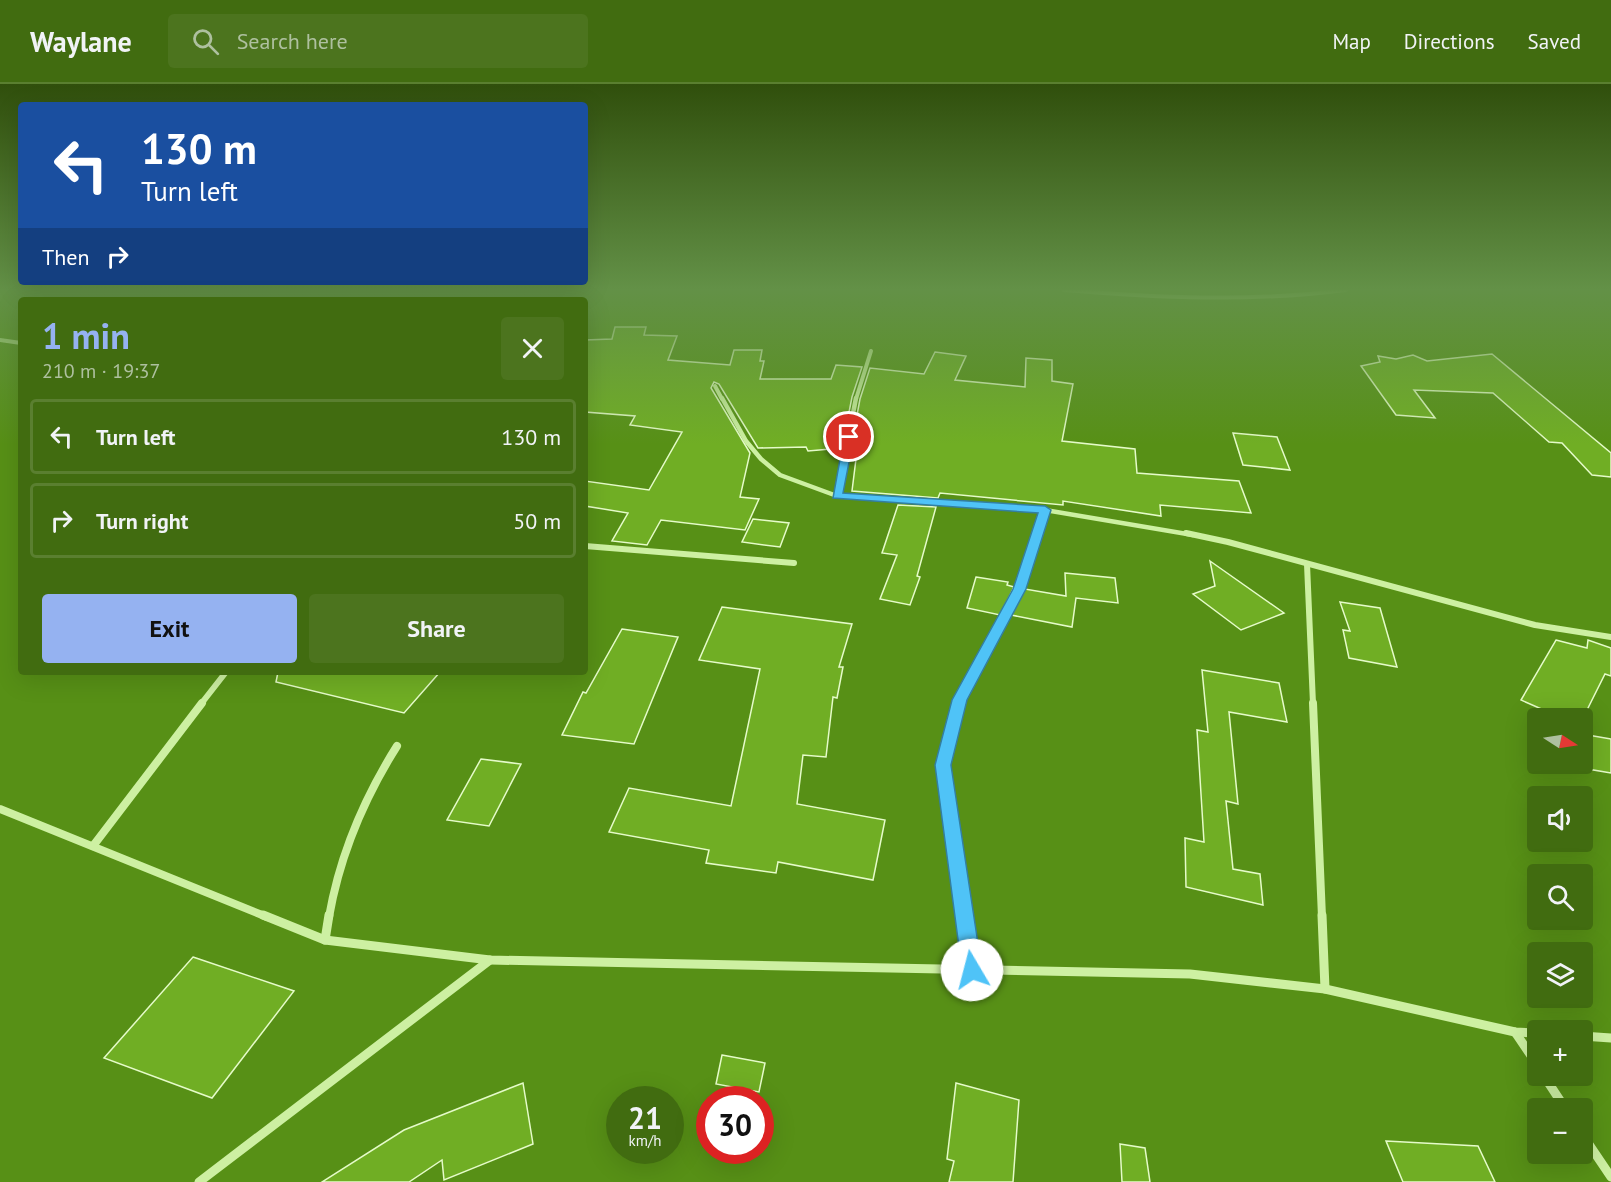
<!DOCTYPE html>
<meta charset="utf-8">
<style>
body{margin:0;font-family:"PT Sans",sans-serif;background:#4c741e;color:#f1f3f6;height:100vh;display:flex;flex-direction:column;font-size:22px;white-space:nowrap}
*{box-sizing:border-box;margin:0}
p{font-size:20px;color:#aec09f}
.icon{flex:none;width:33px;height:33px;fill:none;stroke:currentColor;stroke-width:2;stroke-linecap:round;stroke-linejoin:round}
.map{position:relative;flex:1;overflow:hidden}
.drawer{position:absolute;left:18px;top:213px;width:570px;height:378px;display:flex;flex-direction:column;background:#416c10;border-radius:6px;box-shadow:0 6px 24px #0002}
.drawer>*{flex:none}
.hud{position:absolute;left:18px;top:18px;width:570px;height:183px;border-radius:6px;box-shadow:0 6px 24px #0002;background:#1a4fa0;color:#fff;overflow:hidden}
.needle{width:39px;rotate:102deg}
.fabs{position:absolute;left:1527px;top:624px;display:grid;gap:12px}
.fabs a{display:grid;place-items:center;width:66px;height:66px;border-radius:6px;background:#416c10;box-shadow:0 6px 24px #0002;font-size:30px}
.speed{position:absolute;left:606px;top:1002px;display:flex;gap:12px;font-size:30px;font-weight:700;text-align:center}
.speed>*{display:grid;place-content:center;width:78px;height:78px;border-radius:50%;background:#416c10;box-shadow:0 6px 24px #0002;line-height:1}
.speed small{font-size:15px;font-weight:400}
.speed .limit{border:9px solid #d22;background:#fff;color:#111}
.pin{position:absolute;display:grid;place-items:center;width:51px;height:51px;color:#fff;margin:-26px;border:3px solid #fff;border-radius:50%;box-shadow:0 2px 6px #0007}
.me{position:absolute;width:66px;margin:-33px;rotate:352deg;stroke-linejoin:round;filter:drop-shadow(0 0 4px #0008)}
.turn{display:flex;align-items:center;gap:21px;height:126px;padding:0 24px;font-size:27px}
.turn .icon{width:78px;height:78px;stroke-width:2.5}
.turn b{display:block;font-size:42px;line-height:51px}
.then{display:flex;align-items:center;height:57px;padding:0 24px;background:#0003;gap:12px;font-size:22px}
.round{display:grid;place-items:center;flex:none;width:63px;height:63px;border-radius:6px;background:#4c741e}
.head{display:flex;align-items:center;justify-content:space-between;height:102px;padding:0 24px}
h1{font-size:36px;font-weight:700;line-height:45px;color:#95b2f1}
.action{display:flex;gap:12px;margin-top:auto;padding:12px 24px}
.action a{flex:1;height:69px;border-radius:6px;background:#95b2f1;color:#111;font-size:24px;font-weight:700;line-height:69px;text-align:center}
.action a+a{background:#4c741e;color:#f1f3f6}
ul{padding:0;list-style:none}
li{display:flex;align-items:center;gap:18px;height:75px;margin:0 12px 9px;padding:0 12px;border:3px solid #5a7f30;border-radius:6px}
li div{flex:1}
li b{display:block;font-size:22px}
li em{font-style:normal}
header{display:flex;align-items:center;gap:36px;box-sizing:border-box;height:84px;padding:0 30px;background:#416c10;border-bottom:2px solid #5a7f30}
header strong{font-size:28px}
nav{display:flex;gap:33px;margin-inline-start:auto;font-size:21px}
.search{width:420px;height:54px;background:#4c741e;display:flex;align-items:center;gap:15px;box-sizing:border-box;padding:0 21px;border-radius:6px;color:#aec09f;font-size:22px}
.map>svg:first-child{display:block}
.building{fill:#70ae24;stroke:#e5fbc9;stroke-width:1.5}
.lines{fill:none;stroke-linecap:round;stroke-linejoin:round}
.minor-far4{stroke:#cdf0a2;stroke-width:4}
.minor-far3{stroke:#cdf0a2;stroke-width:4.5}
.minor-far2{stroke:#cdf0a2;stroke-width:6}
.minor-far1{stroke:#cdf0a2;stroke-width:8}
.minor{stroke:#cdf0a2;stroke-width:9}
.route{fill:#4fc3f7;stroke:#337fa1;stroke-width:1.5}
</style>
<header>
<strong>Waylane</strong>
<div class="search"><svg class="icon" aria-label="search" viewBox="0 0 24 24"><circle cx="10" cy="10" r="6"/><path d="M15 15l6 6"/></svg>Search here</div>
<nav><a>Map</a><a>Directions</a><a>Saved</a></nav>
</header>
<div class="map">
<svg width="1611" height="1098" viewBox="0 0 1611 1098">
<rect width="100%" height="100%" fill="#579016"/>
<g class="building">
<polygon points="615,243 646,243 644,251 677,252 668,276 730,281 734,266 762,266 760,277 764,277 760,295 831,295 836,281 862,283 852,313 842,364 808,367 806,363 758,364 719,300 714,298 711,304 750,369 740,413 759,415 745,446 661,436 647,461 612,457 628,429 585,422 585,397 649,406 682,348 630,341 635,332 585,328 585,256 612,255"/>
<polygon points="935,268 966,272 955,296 1025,303 1026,274 1052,276 1052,297 1073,300 1062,357 1135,365 1137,389 1239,397 1251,429 1160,421 1161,432 1063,417 1063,421 940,409 938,414 852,407 856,375 860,362 851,363 860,315 870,284 924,290"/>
<polygon points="1492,270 1611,369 1611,393 1592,391 1562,359 1549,358 1493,309 1414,306 1435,334 1396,331 1361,282 1380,278 1378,272 1396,275 1413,271 1427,277"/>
<polygon points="1233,349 1277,353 1290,386 1243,381"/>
<polygon points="898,421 936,423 917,492 920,493 910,521 880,515 897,471 882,469"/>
<polygon points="753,435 789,439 780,463 742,458"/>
<polygon points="1210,477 1284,529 1241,546 1193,510 1215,502"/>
<polygon points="1065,489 1115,494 1118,519 1076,514 1072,543 1011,531 1025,505 1066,512"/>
<polygon points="976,493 1008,498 1007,501 1014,503 1000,531 967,524"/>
<polygon points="1340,518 1380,524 1397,583 1349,574 1343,546 1350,547"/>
<polygon points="722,523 852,540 839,583 843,583 837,614 833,613 826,673 803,671 797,720 885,736 873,796 778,778 776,789 706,779 709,766 609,748 629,704 731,722 760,585 699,576"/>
<polygon points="622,545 678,553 634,660 562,651 583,608 586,609"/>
<polygon points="1556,556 1587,564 1588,556 1611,564 1611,592 1605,590 1583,634 1562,634 1521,616"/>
<polygon points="1202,586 1279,599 1287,638 1229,628 1238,720 1226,717 1233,785 1260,790 1263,821 1186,803 1185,754 1204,758 1197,646 1208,648"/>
<polygon points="278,588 440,588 404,629 276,598"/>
<polygon points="1582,650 1611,655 1611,689 1582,684"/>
<polygon points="481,675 521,680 489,742 447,736"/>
<polygon points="193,873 294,907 212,1014 104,974"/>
<polygon points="722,971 765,979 759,1008 716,1000"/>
<polygon points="523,999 533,1060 444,1096 442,1076 409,1098 322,1098 404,1046"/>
<polygon points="956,999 1019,1016 1013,1098 949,1098 954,1077 947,1075"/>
<polygon points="1386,1057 1478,1062 1495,1098 1403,1098"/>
<polygon points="1120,1060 1145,1064 1150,1098 1122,1098"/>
</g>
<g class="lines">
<g class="minor-far4">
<path d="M1064,206C1159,214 1252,218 1346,206"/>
<polyline points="0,256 21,259"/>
<polyline points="715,302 722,315"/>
<polyline points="856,315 871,267"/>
</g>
<g class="minor-far3">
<polyline points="722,314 746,357 761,375 780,391 837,412 1045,426 1193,451"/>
<polyline points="837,412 856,314"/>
<polyline points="1037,451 1045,426"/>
</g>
<g class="minor-far2">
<polyline points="1186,449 1228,458 1535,541 1611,553"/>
<polyline points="585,462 794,479"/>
<polyline points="1307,480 1313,620"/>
<polyline points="201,620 226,588"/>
<polyline points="959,620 1019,505 1037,449"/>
</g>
<g class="minor-far1">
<polyline points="959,619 943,681 964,833"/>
<polyline points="1313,619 1322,833"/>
<polyline points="0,725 267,833"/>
<polyline points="93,762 202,619"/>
<path d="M329,833C340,770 363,716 397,662"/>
</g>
<g class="minor">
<polyline points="263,831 325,856 490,876 1190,890 1325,905 1515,948 1538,949"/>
<polyline points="964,831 972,886"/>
<polyline points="1322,831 1325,905"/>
<polyline points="325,856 329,831"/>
<polyline points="1515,948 1538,982"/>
<polyline points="1582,952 1611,954"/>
<polyline points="1544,992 1565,1024"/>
<polyline points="1582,1050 1611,1093"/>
<polyline points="199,1098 490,876"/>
</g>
</g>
<linearGradient id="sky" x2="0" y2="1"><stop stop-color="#304f0c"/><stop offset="0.57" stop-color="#639147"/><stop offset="1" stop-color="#639147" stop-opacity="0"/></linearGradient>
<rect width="1611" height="360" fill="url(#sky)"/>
<polygon class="route" points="849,350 854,353 843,409 1045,422 1051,426 1026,505 967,616 951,681 982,886 979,893 972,895 965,893 962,886 935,681 952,616 1013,505 1038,429 833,414 844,353"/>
</svg>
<div class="fabs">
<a><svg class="needle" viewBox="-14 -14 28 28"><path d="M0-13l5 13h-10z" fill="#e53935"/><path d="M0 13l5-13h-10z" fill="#aec09f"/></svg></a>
<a><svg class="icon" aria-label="sound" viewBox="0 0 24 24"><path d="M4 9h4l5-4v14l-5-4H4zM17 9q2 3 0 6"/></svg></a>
<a><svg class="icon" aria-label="search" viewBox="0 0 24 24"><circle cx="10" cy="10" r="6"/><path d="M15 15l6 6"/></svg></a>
<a><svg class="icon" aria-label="layers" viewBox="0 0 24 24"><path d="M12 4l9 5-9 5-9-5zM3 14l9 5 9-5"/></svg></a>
<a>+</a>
<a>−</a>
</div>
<div class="speed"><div>21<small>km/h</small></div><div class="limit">30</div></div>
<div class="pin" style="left:849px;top:353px;background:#d93025"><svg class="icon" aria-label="arrive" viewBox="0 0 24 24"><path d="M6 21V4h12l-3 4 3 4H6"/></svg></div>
<svg class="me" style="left:972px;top:886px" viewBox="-20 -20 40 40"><circle r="19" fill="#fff"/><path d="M0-13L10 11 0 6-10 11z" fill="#4fc3f7"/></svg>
<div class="hud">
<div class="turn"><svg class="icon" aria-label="left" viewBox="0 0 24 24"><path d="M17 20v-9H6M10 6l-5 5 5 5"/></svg><div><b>130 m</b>Turn left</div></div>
<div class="then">Then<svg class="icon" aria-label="right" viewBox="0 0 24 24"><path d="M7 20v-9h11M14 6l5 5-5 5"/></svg></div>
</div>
<section class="drawer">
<div class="head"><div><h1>1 min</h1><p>210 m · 19:37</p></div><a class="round"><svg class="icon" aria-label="close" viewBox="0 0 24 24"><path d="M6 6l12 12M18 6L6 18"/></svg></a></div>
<ul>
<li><svg class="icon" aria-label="left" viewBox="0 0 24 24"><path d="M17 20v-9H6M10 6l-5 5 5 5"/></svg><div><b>Turn left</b></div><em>130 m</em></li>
<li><svg class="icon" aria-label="right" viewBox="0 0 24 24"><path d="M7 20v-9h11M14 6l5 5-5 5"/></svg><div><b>Turn right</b></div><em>50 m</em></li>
</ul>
<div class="action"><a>Exit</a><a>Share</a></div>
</section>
</div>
